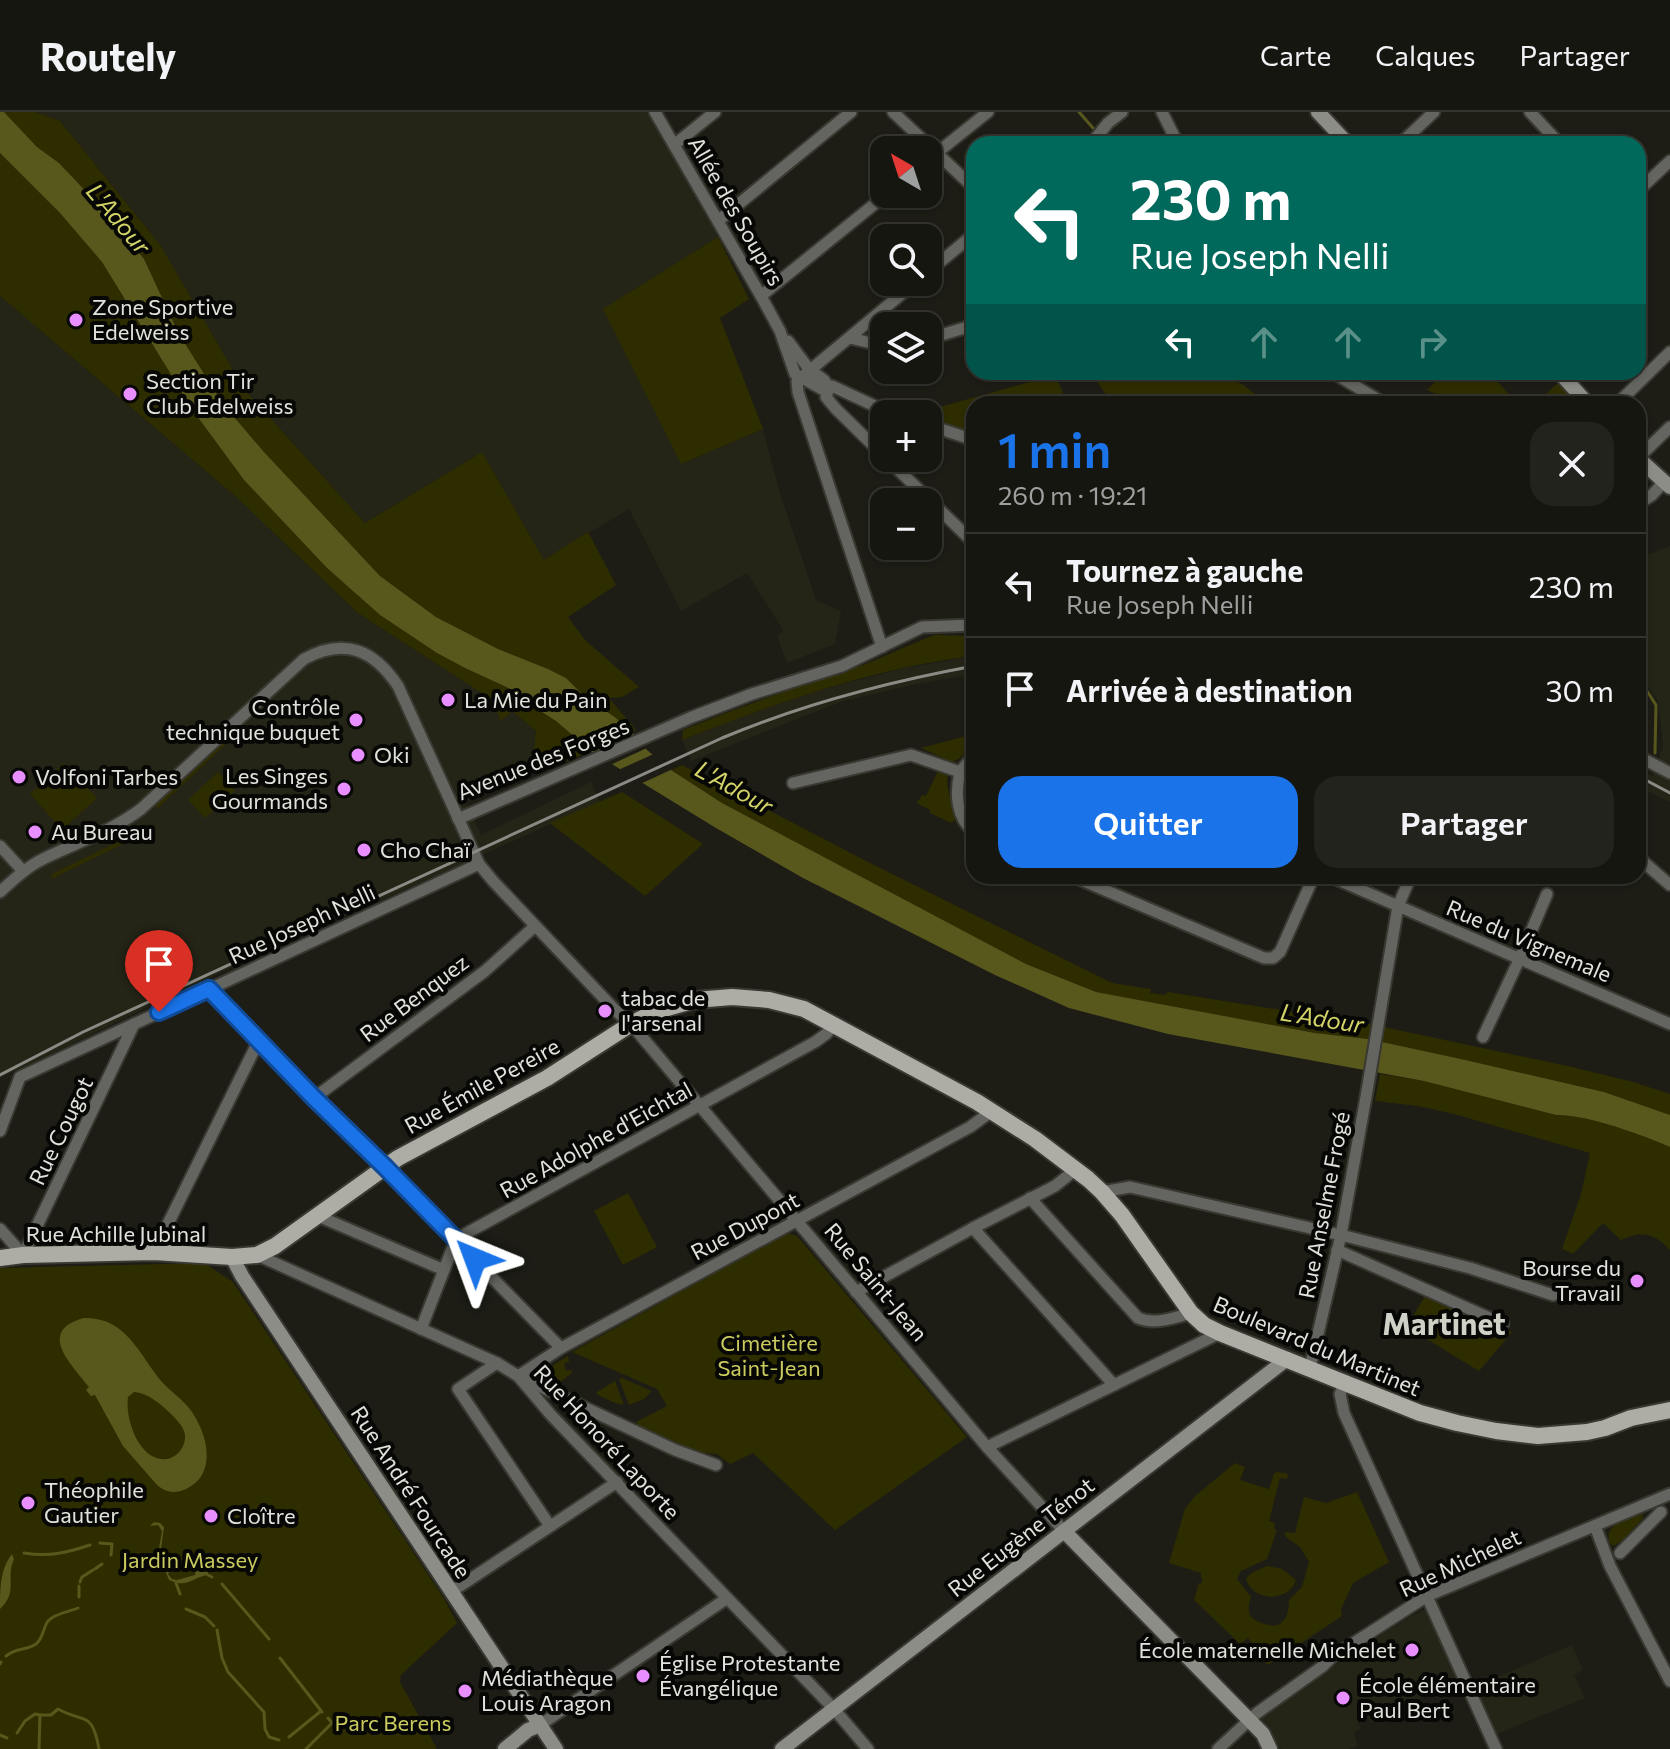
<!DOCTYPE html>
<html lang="fr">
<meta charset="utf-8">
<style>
body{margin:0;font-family:Commissioner,sans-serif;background:#23231e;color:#f1f3f6;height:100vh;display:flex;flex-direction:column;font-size:30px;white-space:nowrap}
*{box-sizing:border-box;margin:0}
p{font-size:26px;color:#9e9f9f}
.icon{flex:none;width:44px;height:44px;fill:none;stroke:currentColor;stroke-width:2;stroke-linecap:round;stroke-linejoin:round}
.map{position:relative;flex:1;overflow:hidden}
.panel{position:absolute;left:966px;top:284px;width:680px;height:488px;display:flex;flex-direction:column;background:#161610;border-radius:24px;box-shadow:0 2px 6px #0004,0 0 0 2px #353530}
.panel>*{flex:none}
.guide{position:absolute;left:966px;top:24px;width:680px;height:244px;border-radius:24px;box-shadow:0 2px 6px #0004,0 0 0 2px #353530;background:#00695c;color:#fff;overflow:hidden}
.needle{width:52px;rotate:321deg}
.fabs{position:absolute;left:870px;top:24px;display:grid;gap:16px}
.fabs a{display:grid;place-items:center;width:72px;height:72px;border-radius:16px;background:#161610;box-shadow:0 2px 6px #0004,0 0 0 2px #353530;font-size:40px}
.pin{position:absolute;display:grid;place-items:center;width:68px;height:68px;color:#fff;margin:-82px -34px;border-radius:50% 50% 50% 0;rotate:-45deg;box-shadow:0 0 8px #0007}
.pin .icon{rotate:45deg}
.me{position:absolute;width:88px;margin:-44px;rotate:316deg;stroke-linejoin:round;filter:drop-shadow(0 0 6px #0008)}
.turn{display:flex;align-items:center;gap:28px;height:168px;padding:0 32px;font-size:36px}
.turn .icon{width:104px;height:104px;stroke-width:2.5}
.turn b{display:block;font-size:56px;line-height:68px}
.lanes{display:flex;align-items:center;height:76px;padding:0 32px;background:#0003;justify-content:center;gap:40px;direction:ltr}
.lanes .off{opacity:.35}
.round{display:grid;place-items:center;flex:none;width:84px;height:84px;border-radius:24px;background:#23231e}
.head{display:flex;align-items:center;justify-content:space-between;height:136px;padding:0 32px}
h1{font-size:48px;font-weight:600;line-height:60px;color:#1a73e8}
.cta{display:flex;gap:16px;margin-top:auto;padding:16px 32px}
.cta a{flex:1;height:92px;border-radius:24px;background:#1a73e8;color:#fff;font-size:32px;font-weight:600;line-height:92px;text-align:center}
.cta a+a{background:#23231e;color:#f1f3f6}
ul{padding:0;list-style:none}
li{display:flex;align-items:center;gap:24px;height:104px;padding:0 32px;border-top:2px solid #353530}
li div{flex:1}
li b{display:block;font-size:30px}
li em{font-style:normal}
header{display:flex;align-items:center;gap:48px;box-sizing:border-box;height:112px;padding:0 40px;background:#161610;border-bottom:2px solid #353530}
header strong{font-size:38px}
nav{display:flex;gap:44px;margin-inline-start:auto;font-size:28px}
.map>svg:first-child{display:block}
.built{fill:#242517}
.green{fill:#2e2d00}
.water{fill:#58581c;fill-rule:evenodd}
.pier{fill:#1d1d16}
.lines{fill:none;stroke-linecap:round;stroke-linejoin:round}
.stream{stroke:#58581c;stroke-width:3}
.street-casing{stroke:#393932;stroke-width:15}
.secondary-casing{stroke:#393932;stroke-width:18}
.primary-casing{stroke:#393932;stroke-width:20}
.street{stroke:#646460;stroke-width:11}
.secondary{stroke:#8d8d87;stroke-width:14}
.primary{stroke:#adada5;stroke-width:16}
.rail{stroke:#8b8b85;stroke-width:3}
.route-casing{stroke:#114b97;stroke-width:20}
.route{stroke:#1a73e8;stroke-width:14}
.poi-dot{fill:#e88eff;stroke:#070705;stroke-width:3}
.labels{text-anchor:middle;stroke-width:8;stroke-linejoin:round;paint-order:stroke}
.street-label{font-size:22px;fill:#e2e2dd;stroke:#070705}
.poi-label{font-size:22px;fill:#e2e2dd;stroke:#070705;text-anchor:start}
.park-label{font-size:22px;fill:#cacb5f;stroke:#070705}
.water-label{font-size:24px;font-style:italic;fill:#d3d468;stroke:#070705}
.district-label{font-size:30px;font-weight:bold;fill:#d0d1c6;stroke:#070705}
</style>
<header>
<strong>Routely</strong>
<nav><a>Carte</a><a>Calques</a><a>Partager</a></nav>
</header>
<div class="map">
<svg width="1670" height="1637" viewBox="0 0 1670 1637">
<rect width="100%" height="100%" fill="#1d1d16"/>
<g class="built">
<polygon points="35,0 648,0 718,125 604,197 681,352 763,317 779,378 816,488 841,499 835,532 787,551 777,524 783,518 747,461 681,499 629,397 544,448 482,340 365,411 244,277 161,134 60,9"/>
<polygon points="0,184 234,383 358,501 491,587 501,609 512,599 536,619 534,637 541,651 537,659 466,690 481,723 591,670 600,690 236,853 0,966"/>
<polygon points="1670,434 1670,690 1638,674 1638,657 1653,664 1663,634 1658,589 1638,562 1638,447"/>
<polygon points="974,544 974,562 917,572 843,589 691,649 682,628 741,605 813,580 904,556"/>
<polygon points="1422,1498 1426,1499 1428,1505 1430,1504 1459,1569 1376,1607 1376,1609 1371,1611 1368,1605 1358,1610 1361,1617 1354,1620 1358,1634 1348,1637 1281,1637 1260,1605 1362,1534"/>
<polygon points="1572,1533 1583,1558 1574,1563 1585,1586 1495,1623 1474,1575"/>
</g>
<g class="green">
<polygon points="4,0 35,0 60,9 161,134 244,277 365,411 482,340 544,448 588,420 616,473 568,505 585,528 639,575 622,585 609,586 636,618 632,620 616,606 582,582 566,566 548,557 498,537 436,505 380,464 264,340 223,292 179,222 144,147 114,109 59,51 37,35"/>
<polygon points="0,41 60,101 102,150 194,300 244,368 327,456 380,503 437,541 465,556 528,585 539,598 556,609 591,639 551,656 537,659 541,651 534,637 536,619 512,599 501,609 491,587 358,501 234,383 0,184"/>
<polygon points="718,125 749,187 720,206 763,317 681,352 603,197"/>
<polygon points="1091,260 1213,260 1242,272 1263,288 1264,292 1112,292"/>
<polygon points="1445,260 1501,260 1494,266 1518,292 1460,292 1427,278"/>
<polygon points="1055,263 1068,292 974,292 974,321 928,307 927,302 936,296"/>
<polygon points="1559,270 1579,292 1535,292"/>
<path d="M935,523L974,524V544C873,556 776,591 682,628L683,618C741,594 800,574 860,554C885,545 909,532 935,523Z"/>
<polygon points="974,622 974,632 960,646 952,650 921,636"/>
<polygon points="226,627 228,630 158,696 155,693"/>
<polygon points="64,651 97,686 62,718 30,682"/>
<polygon points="682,653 866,749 1112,871 1151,877 1150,881 1165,883 1168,880 1374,913 1572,955 1633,970 1670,982 1670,1003 1604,980 1461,947 1368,927 1315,921 1096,880 1026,852 956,815 722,691 671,658"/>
<path d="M939,657L948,661C944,682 957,692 955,708L951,711L930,701V698L917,691L922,683L926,684Z"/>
<polygon points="218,660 235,679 205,706 188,688"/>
<polygon points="622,680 703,732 645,784 550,711"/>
<polygon points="126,726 131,728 51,767 52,762"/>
<path d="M1380,962L1424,969L1556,1003C1585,1002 1643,1023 1670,1035V1138C1654,1121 1642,1118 1621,1128L1603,1111L1573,1142L1562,1137L1581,1082L1590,1041L1454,1002L1418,994L1375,989Z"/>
<polygon points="628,1081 657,1135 623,1153 594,1099"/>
<polygon points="787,1121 797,1124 967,1325 835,1418 753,1341 730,1352 717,1342 697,1340 638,1313 636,1310 667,1294 657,1277 572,1240"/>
<polygon points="204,1151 233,1170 443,1485 457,1511 401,1563 400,1570 437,1637 0,1637 0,1156"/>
<polygon points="1426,1182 1512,1220 1479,1259 1407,1215"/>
<polygon points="568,1244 569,1250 564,1251 566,1259 571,1258 572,1261 560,1270 553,1261 553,1253"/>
<polygon points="622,1266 652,1279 644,1287 629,1293 619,1267"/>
<polygon points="615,1269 624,1293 615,1291 596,1282 597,1280"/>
<path d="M1235,1351L1245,1355L1240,1368L1269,1377L1274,1362L1277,1360L1288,1362L1287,1367L1280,1366L1269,1409L1275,1411L1274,1417L1277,1418L1267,1447L1241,1459L1237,1467L1251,1485C1249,1491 1247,1499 1251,1504C1252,1507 1258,1510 1262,1511C1281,1519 1289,1507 1289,1488L1302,1475L1309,1450L1300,1435L1286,1425L1284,1420L1295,1421L1304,1385L1326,1391L1357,1380L1389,1450L1353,1471L1341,1497L1342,1504L1268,1553L1261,1546L1262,1544L1248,1526L1240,1532L1194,1488L1199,1471H1202L1201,1461L1169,1451L1185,1397L1195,1384Z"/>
<path d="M1642,1401L1643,1406L1622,1429L1613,1434L1609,1430C1605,1411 1627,1407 1642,1401Z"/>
<path d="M1267,1454L1282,1457L1296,1468C1289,1491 1251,1490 1246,1466L1253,1460Z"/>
</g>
<g class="water">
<path d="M0,0H4L37,35L59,51L114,109L144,147L179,222L223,292L264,340L380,464L436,505L498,537L548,557L566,566L582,582L616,606L632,620L647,638L671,658L722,691L1026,852L1096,880L1315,921L1368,927L1461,947L1604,980L1670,1003V1035C1643,1023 1585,1002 1556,1003L1424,969L1168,922L1069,896L995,863L803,766L716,716L636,667L591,639L556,609L539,598L528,585L465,556L437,541L380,503L327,456L244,368L194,300L102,150L60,101L0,41Z"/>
<path d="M84,1206C127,1205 139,1243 162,1270C170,1279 181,1286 189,1296C207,1319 219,1362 186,1377C175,1382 166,1381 157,1373L123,1334L95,1283L91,1284L86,1278L89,1275C73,1254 35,1219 84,1206ZM134,1280C148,1281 161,1292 171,1302C177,1308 184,1315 185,1323C186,1336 175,1349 161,1347C137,1344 125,1305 128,1285Z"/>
<path d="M154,1410L160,1411L164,1415L161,1437L163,1443C178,1446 189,1444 200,1458L208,1460V1463C192,1465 188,1477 169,1468L158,1442L162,1419L158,1413L150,1414ZM183,1452C189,1453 197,1455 195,1463L177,1468L172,1467L168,1462L173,1456Z"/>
<path d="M12,1442L14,1447C5,1467 19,1479 0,1497C0,1478 0,1457 12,1442Z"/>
</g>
<g class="pier">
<polygon points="638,622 649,635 608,654 590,643"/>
<polygon points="656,641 675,656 638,673 616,659"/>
</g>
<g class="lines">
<g class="stream">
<polyline points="1079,0 1093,16"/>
<polyline points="1638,572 1647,579 1656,593 1655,641"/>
<polyline points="100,1431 112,1432 111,1443"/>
<path d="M24,1441C49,1445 66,1441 90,1433"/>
<polyline points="95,1457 102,1452"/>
<polyline points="208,1463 212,1465"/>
<polyline points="80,1470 82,1465 93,1458"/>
<polyline points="176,1471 180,1482"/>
<polyline points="222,1472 269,1527"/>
<polyline points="79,1485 79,1474"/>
<polyline points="186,1497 205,1505 214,1514"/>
<polyline points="217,1518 222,1546 228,1560 264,1600 265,1617 269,1625 279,1628"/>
<path d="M6,1544C17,1535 26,1539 36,1532C43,1527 43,1516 48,1509C55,1501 69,1500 78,1496"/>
<polyline points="280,1546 322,1600"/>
<polyline points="0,1552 1,1550"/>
<path d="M40,1603H51L58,1597C85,1612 92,1598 99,1637"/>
<polyline points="17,1621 25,1609 35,1602 40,1603 39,1637"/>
<polyline points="0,1623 7,1626"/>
<polyline points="289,1625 321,1599"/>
<polyline points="306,1637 332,1611 328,1606"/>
</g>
<g class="street-casing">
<g id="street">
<polyline points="655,0 761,184 780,219 795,262 827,280"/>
<polyline points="893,0 974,76"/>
<polyline points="1162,0 1178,32"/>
<polyline points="1530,0 1560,32"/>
<polyline points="1091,32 1108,11 1122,0"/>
<polyline points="1400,32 1434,0"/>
<polyline points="674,33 715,0"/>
<polyline points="928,48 988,0"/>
<polyline points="1638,79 1670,49"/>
<polyline points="718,109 851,0"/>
<polyline points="928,160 974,122"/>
<polyline points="761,184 887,82"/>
<polyline points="850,226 884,234"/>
<polyline points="928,227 974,213"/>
<polyline points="788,229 809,257 824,268 829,276 826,285 836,297 884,344"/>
<polyline points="1332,260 1385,292"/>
<polyline points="829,276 832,274 892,302"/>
<polyline points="1617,292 1670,240"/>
<polyline points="928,313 974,328"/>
<polyline points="886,346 974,431"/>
<polyline points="1638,346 1670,315"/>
<polyline points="1638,392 1652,383 1664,370"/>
<polyline points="882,535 798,280 797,269 916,170"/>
<polyline points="1638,644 1670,661"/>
<polyline points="960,660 974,643"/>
<path d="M793,671L911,643L960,660C955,681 956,706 974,720"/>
<polyline points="458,707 692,605 752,582 842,554 922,515 974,513"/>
<polyline points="0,734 23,759"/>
<polyline points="1638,745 1670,773"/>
<polyline points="1072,764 1264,846 1273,846 1280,840 1314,764"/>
<polyline points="1329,764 1670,912"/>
<path d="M0,780C14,767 28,754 45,746C78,730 112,719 141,697L304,547C345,525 374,538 398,574L479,752L493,769L615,898L631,912L987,1335L1064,1419"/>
<polyline points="209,877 561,1236"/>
<polyline points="1483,925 1519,848 1547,782"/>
<polyline points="314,986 485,859 534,815"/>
<polyline points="0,1019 20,965 479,752"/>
<polyline points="1102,1080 1130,1075 1341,1123 1470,1156 1553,1183"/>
<path d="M1030,1086L1138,1206C1155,1213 1174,1206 1191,1201"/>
<polyline points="318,1104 444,1158"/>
<polyline points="973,1116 1114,1273"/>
<polyline points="0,1117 23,1143 134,912"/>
<polyline points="1337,1138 1503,1212"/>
<polyline points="154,1140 259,928"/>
<polyline points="257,1143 497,1251 518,1264 551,1303 834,1597 868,1637"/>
<polyline points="856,1180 973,1116 1055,1074 1075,1058"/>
<polyline points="421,1217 456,1127 815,930 826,922 835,912"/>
<polyline points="497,1251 458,1277 550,1414"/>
<polyline points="1310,1256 1341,1123 1366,985 1398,794 1411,764"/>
<polyline points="518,1264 561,1236 970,1015 992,999"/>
<polyline points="522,1266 675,1338 716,1353"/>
<polyline points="1345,1270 1340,1282 1344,1301 1496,1637"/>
<polyline points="987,1335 1220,1221"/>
<polyline points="1595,1414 1610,1454 1670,1569"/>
<polyline points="1620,1441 1661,1400"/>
<polyline points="451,1480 617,1370"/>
<polyline points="540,1613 726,1487"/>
<polyline points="1218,1637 1257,1601 1323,1554 1332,1545 1427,1484 1670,1382"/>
</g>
</g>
<g class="secondary-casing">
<g id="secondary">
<polyline points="1318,0 1348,32"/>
<polyline points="1559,260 1588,292"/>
<polyline points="1638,346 1670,375"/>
<polyline points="232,1145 242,1164 556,1637"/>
<polyline points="1064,1419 1263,1622 1270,1637"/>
<polyline points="505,1637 528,1618 540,1613"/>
<polyline points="782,1637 1287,1247"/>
</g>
</g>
<g class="primary-casing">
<polyline id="primary" points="0,1146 23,1143 154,1140 232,1145 257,1143 275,1134 398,1046 547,966 631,912 657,899 695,888 732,885 769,888 804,897 977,990 1035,1027 1088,1067 1102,1080 1122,1103 1191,1201 1204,1213 1220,1221 1420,1301 1457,1311 1496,1319 1538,1324 1587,1320 1605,1316 1631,1306 1670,1298"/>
</g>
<use href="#street" class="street"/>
<use href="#secondary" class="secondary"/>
<use href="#primary" class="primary"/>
<g class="rail">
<polyline points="1638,664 1670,681"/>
<path d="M0,963L83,920L722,626C803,592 887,570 974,554"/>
</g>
</g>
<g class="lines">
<g class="route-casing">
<polyline id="route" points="159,900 209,877 314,986 385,1055 475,1147"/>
</g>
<use href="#route" class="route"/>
</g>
<g class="poi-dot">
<circle cx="76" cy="208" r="8"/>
<circle cx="130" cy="282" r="8"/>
<circle cx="448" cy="588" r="8"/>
<circle cx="356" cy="608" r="8"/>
<circle cx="358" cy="643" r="8"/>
<circle cx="19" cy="665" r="8"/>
<circle cx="344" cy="677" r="8"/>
<circle cx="35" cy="720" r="8"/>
<circle cx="364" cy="738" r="8"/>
<circle cx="605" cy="899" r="8"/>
<circle cx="1637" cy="1169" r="8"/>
<circle cx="28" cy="1391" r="8"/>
<circle cx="211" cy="1404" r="8"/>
<circle cx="1412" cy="1538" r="8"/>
<circle cx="643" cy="1564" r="8"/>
<circle cx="465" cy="1579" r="8"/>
<circle cx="1343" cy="1586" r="8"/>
</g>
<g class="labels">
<g class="street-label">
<text transform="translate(736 99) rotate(60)" y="8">Allée des Soupirs</text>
<text transform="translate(543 647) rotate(-22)" y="8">Avenue des Forges</text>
<text transform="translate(302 812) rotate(-25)" y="8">Rue Joseph Nelli</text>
<text transform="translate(1529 829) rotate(23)" y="8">Rue du Vignemale</text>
<text transform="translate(414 886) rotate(-37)" y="8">Rue Benquez</text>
<text transform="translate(482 974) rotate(-29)" y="8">Rue Émile Pereire</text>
<text transform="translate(61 1019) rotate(-64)" y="8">Rue Cougot</text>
<text transform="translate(596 1028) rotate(-29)" y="8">Rue Adolphe d'Eichtal</text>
<text transform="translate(1324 1093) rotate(-79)" y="8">Rue Anselme Frogé</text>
<text transform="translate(745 1114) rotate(-28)" y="8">Rue Dupont</text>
<text x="116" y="1130">Rue Achille Jubinal</text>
<text transform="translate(876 1170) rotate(50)" y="8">Rue Saint-Jean</text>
<text transform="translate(1317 1234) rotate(23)" y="8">Boulevard du Martinet</text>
<text transform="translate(607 1330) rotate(47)" y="8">Rue Honoré Laporte</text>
<text transform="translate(411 1380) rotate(57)" y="8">Rue André Fourcade</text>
<text transform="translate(1021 1425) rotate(-38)" y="8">Rue Eugène Ténot</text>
<text transform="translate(1460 1451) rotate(-25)" y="8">Rue Michelet</text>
</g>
<g class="poi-label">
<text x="92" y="203">Zone Sportive<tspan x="92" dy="25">Edelweiss</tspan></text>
<text x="146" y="277">Section Tir<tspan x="146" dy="25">Club Edelweiss</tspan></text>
<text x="464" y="596">La Mie du Pain</text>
<text x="340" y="603" text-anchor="end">Contrôle<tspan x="340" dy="25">technique buquet</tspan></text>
<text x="374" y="651">Oki</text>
<text x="328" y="672" text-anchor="end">Les Singes<tspan x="328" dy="25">Gourmands</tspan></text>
<text x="35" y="673">Volfoni Tarbes</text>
<text x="51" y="728">Au Bureau</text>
<text x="380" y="746">Cho Chaï</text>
<text x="621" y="894">tabac de<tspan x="621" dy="25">l'arsenal</tspan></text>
<text x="1621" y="1164" text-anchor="end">Bourse du<tspan x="1621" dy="25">Travail</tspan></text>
<text x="44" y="1386">Théophile<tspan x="44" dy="25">Gautier</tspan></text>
<text x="227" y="1412">Cloître</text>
<text x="1396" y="1546" text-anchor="end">École maternelle Michelet</text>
<text x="659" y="1559">Église Protestante<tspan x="659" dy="25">Évangélique</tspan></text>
<text x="481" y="1574">Médiathèque<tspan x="481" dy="25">Louis Aragon</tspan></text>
<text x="1359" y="1581">École élémentaire<tspan x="1359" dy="25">Paul Bert</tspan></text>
</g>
<g class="park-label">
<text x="769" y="1239">Cimetière<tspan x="769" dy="25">Saint-Jean</tspan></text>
<text x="190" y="1456">Jardin Massey</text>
<text x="393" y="1619">Parc Berens</text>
</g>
<g class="water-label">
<text transform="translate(118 107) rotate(50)" y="8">L'Adour</text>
<text transform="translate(734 676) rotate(29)" y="8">L'Adour</text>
<text transform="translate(1322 907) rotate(9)" y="8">L'Adour</text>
</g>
<g class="district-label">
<text x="1444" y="1223">Martinet</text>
</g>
</g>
</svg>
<div class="fabs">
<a><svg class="needle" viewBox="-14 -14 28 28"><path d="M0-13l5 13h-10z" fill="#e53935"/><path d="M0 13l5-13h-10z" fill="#9e9f9f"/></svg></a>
<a><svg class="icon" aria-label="search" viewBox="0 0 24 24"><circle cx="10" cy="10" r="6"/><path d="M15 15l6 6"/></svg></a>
<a><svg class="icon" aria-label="layers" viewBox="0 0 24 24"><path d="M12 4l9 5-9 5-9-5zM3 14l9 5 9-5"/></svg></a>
<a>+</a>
<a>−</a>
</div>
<div class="pin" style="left:159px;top:900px;background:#d93025"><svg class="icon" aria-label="arrive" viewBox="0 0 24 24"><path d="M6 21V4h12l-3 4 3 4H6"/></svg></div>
<svg class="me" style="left:475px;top:1147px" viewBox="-20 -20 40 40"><path d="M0-17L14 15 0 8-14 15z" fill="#1a73e8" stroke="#fff" stroke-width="4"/></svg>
<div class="guide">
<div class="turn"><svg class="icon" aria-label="left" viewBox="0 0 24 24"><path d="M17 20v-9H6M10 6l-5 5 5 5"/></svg><div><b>230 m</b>Rue Joseph Nelli</div></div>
<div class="lanes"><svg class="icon" aria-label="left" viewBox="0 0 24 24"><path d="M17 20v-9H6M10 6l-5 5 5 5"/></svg><svg class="icon off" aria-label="ahead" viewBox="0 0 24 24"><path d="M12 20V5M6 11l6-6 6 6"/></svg><svg class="icon off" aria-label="ahead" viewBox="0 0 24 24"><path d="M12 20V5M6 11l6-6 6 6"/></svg><svg class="icon off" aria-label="right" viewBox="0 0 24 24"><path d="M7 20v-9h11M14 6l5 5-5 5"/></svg></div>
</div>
<section class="panel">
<div class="head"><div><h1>1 min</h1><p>260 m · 19:21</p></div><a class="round"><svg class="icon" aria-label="close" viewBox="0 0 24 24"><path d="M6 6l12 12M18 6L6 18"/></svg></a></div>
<ul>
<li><svg class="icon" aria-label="left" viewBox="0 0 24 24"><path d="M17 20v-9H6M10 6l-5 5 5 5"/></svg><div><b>Tournez à gauche</b><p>Rue Joseph Nelli</p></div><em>230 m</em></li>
<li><svg class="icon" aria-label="arrive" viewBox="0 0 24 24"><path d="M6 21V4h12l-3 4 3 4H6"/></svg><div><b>Arrivée à destination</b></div><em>30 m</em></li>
</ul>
<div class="cta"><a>Quitter</a><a>Partager</a></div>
</section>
</div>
